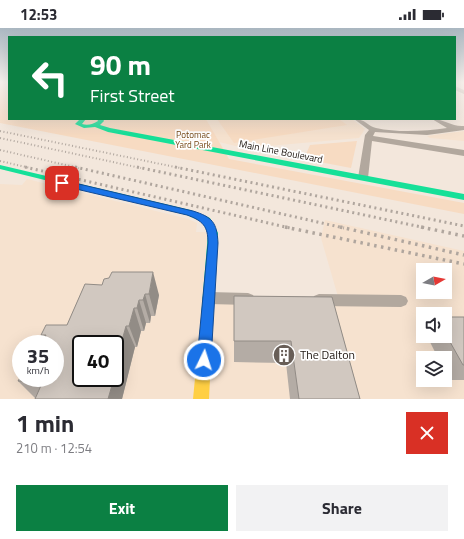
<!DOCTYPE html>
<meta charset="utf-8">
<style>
body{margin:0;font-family:"Titillium Web",sans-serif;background:#f2f2f3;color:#2b2b33;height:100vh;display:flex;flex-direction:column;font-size:15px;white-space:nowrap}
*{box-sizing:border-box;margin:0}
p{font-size:13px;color:#7c7c81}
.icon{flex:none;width:22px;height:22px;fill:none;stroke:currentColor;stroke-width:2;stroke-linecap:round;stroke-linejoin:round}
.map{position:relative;height:371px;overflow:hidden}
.details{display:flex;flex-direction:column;background:#fff;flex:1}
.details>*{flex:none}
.guide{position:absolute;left:8px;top:8px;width:448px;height:84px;border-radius:0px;box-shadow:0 4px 16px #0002;background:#0b8043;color:#fff;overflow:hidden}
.needle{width:26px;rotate:81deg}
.controls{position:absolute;left:416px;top:235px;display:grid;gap:8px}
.controls a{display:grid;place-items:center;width:36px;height:36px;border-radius:0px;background:#fff;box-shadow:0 4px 16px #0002;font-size:20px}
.speed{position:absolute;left:12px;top:307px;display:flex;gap:8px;font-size:20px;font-weight:700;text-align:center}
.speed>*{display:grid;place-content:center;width:52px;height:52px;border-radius:50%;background:#fff;box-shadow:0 4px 16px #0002;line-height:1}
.speed small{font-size:10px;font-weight:400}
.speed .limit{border:2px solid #111;border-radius:6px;background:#fff;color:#111}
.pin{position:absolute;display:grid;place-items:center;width:34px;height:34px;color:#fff;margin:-17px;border-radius:8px;box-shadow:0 2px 6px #0006}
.me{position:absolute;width:44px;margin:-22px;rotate:4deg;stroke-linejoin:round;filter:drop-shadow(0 0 3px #0008)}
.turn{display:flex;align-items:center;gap:14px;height:84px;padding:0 16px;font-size:18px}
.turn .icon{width:52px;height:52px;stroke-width:2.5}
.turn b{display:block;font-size:28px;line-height:34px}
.round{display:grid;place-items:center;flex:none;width:42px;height:42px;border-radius:0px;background:#f2f2f3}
.summary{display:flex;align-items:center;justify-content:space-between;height:68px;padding:0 16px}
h1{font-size:24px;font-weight:700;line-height:30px}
.cta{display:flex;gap:8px;margin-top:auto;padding:8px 16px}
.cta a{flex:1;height:46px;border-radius:0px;background:#0b8043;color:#fff;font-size:16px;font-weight:700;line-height:46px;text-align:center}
.cta a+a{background:#f2f2f3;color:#2b2b33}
.status{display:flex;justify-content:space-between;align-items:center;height:28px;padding:0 20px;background:#fff;direction:ltr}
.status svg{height:11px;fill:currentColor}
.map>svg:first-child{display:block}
.built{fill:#f6e2cf;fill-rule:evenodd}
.green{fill:#f7dbc2}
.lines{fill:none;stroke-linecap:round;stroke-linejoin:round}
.street{fill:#b2a89e;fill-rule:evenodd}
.fast{fill:#16e098;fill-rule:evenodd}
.slow{fill:#ffcf43;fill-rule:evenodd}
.rail-far2{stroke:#b0a69e;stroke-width:2;stroke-dasharray:1 2.5;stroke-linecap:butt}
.rail-far1{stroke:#b0a69e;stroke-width:3;stroke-dasharray:2 3.5;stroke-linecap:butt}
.rail{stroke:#b0a69e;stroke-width:3.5;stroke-dasharray:2.5 4.5;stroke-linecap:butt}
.wall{fill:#b4aca5}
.shaded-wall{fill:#928c86}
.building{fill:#d1c8c0;stroke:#928c86}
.route{fill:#1a73e8;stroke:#114b97}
.labels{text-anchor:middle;stroke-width:3.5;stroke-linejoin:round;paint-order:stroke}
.far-park-label{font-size:9px;fill:#754816;stroke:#fff}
.street-label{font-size:10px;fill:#1d150f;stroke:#fff}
.near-poi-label{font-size:12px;fill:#1d150f;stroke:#fff;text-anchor:start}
</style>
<div class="status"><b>12:53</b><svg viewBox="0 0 49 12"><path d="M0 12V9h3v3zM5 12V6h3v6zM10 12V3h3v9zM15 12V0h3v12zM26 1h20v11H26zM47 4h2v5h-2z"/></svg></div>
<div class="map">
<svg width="464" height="371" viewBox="0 0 464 371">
<rect width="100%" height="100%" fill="#f3e7dc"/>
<g class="built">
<polygon points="206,91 352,91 365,101 359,110 244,120 219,114"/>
<polygon points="464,103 464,113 430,110 427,108"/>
<path d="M27,151L188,191L197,195L196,204H212L209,270L339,272L321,210L325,192L464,223V371H0V156L22,157ZM423,242H445V264H423ZM423,286H445V308H423ZM21,316H55V350H21ZM81,316H115V350H81ZM423,330H445V352H423Z"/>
</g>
<g class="green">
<polygon points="0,54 9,54 9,91 206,91 229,131 464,175 464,186 0,95"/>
<polygon points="217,91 339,91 347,97 234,115"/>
<polygon points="357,113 351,140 304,131 310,117"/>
</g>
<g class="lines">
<g class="street">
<polygon points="455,58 464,62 464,66 455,62"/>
<path d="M354,91C366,91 367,98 376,100C399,105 425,103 447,100L432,91C444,91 452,99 464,98V102L427,107L375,104L373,108L464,122V128L372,113L368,150L366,152H360L358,150L365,107L369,102Z"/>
<polygon points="209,264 248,265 253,267 255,271 253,275 248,277 209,276 204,274 202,270 204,266"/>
<polygon points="319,266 401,267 406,269 408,273 406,277 401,279 319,278 314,276 312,272 314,268"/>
</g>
<g class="fast">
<path d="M80,91H86L82,96C88,98 93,96 98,93L97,91H103L104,93L100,97L110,100L464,166V172L108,104L95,99L84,100L75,96Z"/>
<polygon points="0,137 190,182 210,190 218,205 213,289 211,293 207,294 203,293 201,289 208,205 203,194 187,187 0,141"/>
</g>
<polygon class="slow" points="207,284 211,285 213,289 209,371 193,371 201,289 203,285"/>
<g class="rail-far2">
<polyline points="0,103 180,140"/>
<polyline points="0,110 141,140"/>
<polyline points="0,122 79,140"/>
<polyline points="0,133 30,140"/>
</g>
<g class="rail-far1">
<polyline points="25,139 290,200"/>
<polyline points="75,139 344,200"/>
<polyline points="137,139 426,200"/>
<polyline points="175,139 464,198"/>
</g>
<g class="rail">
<polyline points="285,199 464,236"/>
<polyline points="340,199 464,227"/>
<polyline points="421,199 464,208"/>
</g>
</g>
<g class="wall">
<polygon points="85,256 159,267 155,288 151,288 150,295 146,295 144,303 141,303 137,319 135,319 122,371 35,371 35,370 18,353 55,350 44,311 41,307 67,297"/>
<polygon points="234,268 332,269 360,371 290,371 286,335 234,334"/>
<polygon points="445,289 464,289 464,352 449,352 445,344 445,330 438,330 427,308 445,308"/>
</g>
<g class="shaded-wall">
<polygon points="153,244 159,267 155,288 149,266"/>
<polygon points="145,266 151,288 150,295 143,272"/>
<polygon points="139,272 146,295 144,303 137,280"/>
<polygon points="134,280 141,303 137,319 129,298"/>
<polygon points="126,298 135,319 122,371 108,371 110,354 111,350 115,350 115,338"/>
</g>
<g class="building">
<polygon points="112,244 153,244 149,266 145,266 143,272 139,272 137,280 134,280 129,298 126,298 115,338 115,316 81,316 81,350 111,350 110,354 113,354 108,371 35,371 43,353 18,353 21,348 21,350 55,350 55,316 42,316 46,307 41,307 46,297 67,297 85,256 102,257 104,251 109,250"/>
<polygon points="234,268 332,269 360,371 299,371 291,313 234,313"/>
<polygon points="445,289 464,289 464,337 463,337 445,305"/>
</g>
<linearGradient id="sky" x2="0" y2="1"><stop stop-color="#abb8c2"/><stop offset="0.51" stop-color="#faf4ef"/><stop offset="1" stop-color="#faf4ef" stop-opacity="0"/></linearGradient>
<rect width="464" height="106" fill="url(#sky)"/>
<path class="route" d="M62,152L193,183C212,189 217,194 218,215L211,332L209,337L204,339L199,337L197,332L208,215C208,198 203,193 187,187L59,157L58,155Z"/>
<defs>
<g id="building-disc" transform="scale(1.15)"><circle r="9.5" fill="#685e57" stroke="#fff"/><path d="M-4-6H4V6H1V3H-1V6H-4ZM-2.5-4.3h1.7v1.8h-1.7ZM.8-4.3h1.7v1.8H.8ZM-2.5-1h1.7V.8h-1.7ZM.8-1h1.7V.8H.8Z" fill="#fff"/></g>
</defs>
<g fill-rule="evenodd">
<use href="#building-disc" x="284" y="327"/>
</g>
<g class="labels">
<g class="far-park-label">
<text x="193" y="110">Potomac<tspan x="193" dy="10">Yard Park</tspan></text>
</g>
<g class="street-label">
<text transform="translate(281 123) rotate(11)" y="4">Main Line Boulevard</text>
</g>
<g class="near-poi-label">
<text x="300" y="331">The Dalton</text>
</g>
</g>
</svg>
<div class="controls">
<a><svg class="needle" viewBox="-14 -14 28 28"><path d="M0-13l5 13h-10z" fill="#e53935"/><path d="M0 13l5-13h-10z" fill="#7c7c81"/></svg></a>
<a><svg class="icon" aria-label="sound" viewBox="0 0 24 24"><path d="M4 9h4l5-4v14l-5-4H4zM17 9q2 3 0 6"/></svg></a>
<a><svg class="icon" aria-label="layers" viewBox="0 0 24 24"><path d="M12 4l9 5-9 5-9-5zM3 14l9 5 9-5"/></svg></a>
</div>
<div class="speed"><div>35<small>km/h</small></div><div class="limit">40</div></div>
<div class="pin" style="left:62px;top:155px;background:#d93025"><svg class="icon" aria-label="arrive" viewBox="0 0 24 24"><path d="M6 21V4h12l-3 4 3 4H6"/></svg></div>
<svg class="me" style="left:204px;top:332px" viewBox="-20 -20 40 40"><circle r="17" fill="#1a73e8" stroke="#fff" stroke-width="3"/><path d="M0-11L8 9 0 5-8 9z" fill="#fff"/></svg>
<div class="guide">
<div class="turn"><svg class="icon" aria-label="left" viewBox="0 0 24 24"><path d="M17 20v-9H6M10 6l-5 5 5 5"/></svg><div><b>90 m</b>First Street</div></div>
</div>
</div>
<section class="details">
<div class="summary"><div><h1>1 min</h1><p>210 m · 12:54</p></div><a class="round" style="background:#d93025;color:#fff"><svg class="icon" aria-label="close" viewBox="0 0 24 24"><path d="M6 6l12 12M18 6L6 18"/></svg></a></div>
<div class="cta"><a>Exit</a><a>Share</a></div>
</section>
